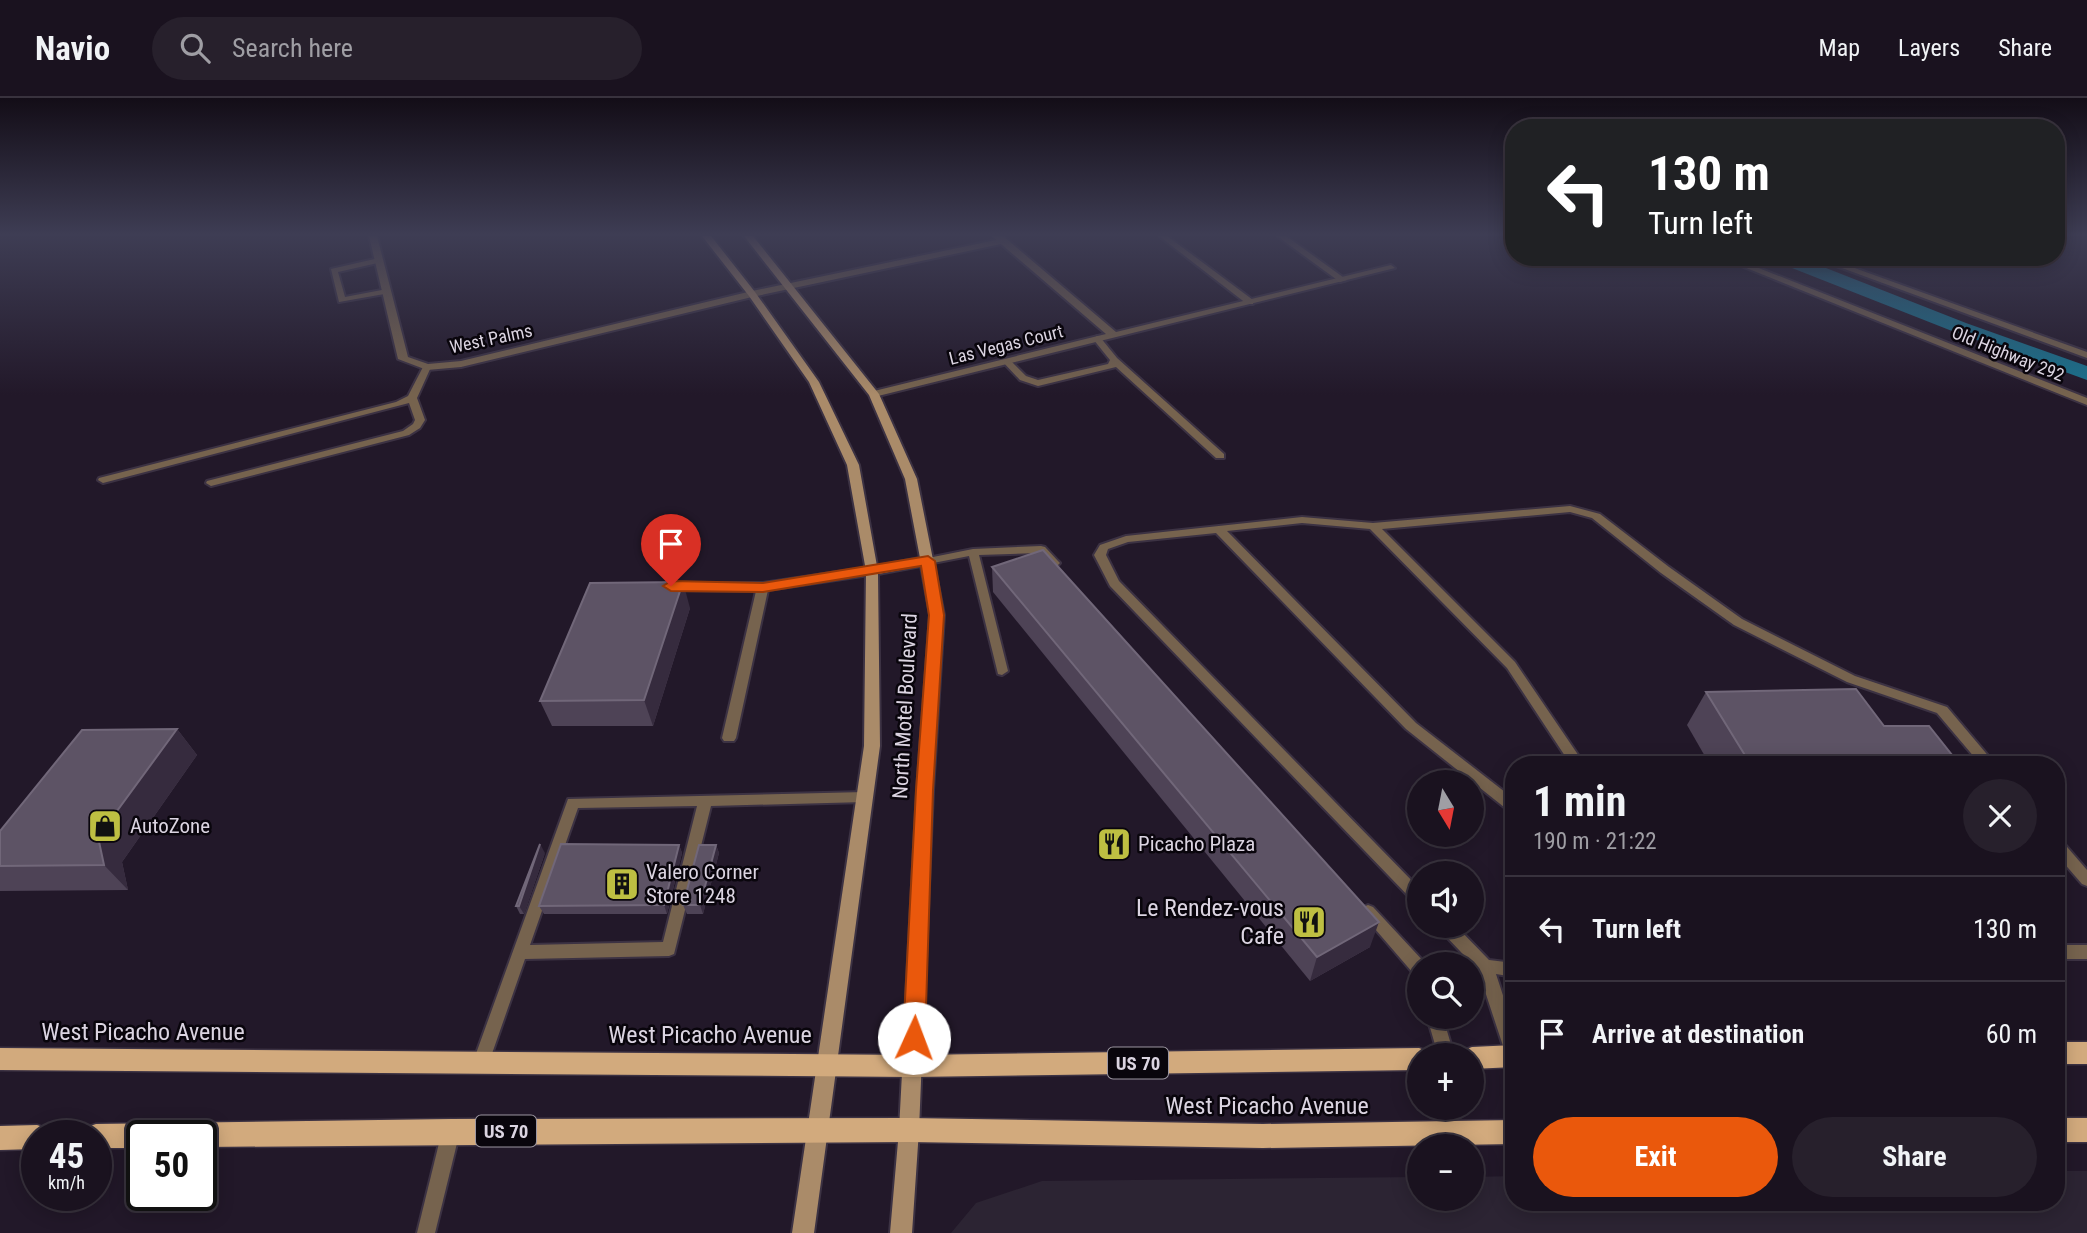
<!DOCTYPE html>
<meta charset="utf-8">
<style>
body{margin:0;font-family:"Roboto Condensed",sans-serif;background:#27202c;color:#f1f3f6;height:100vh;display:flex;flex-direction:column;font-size:26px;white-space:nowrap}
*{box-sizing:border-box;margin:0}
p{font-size:23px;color:#9f9ea4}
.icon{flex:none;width:38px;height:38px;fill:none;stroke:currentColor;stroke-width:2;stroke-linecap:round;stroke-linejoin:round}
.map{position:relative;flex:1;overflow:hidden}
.details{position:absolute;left:1505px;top:658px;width:560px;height:455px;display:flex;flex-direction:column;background:#1a121f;border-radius:28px;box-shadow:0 4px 18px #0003,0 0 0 2px #38323d}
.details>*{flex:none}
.top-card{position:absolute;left:1505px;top:21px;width:560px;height:147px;border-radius:28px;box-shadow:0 4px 18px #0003,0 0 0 2px #38323d;background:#202124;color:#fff;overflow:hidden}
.needle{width:46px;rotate:170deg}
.controls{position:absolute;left:1407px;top:672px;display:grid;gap:14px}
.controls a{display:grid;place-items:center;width:77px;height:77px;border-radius:50%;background:#1a121f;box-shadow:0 4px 18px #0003,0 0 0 2px #38323d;font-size:35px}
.speed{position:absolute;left:21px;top:1022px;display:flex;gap:14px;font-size:35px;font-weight:700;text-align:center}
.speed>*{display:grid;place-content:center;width:91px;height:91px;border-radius:50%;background:#1a121f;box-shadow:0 4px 18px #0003,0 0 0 2px #38323d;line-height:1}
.speed small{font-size:18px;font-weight:400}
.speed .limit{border:4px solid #111;border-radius:10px;background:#fff;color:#111}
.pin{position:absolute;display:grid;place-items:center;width:60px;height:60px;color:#fff;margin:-72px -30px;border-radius:50% 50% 50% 0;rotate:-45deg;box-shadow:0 0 7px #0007}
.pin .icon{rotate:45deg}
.me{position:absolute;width:77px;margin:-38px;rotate:2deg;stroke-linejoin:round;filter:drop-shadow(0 0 5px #0008)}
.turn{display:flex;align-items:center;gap:24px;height:147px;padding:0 28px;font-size:32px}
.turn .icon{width:91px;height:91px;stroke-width:2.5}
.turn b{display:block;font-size:49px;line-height:60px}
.round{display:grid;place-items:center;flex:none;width:74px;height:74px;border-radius:37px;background:#27202c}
.head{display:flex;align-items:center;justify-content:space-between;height:119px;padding:0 28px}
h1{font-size:42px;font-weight:700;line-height:52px}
.button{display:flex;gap:14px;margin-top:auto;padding:14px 28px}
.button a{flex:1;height:80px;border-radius:42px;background:#ea580c;color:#fff;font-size:28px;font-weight:700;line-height:80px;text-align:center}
.button a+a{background:#27202c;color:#f1f3f6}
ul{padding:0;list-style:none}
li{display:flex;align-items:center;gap:21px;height:105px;padding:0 28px;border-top:2px solid #38323d}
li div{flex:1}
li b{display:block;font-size:26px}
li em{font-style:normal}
header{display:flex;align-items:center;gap:42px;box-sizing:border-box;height:98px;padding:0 35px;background:#1a121f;border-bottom:2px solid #38323d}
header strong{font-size:33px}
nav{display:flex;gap:38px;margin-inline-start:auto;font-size:24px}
.search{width:490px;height:63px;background:#27202c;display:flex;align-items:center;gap:18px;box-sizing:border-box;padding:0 24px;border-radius:38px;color:#9f9ea4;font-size:26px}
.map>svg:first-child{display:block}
.commercial{fill:#2c2433}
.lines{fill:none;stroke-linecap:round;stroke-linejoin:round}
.canal{fill:#19728e;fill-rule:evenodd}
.lane-casing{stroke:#3c3243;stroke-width:4}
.street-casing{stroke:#3c3243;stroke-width:4}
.secondary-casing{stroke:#3c3243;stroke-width:4}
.primary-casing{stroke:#3c3243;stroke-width:3}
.lane{fill:#76634e;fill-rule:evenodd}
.street{fill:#76634e;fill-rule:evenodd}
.secondary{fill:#aa8b69;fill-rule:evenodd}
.primary{fill:#d2aa7d;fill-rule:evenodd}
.wall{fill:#4e4356}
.shaded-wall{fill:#362b3e}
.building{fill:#5d5365;stroke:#716779;stroke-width:2}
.route{fill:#ea580c;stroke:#983908;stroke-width:2}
.labels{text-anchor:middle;stroke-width:5;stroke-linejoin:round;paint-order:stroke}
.far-street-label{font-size:18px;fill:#dbd4e1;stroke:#09050c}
.shield{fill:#09050c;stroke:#9c96a1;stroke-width:2}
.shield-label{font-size:19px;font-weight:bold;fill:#dbd4e1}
.street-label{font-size:21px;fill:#dbd4e1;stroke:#09050c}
.poi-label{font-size:21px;fill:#dbd4e1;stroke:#09050c;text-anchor:start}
.near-poi-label{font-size:24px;fill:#dbd4e1;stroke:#09050c;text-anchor:end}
.near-street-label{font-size:24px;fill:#dbd4e1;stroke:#09050c}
</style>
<header>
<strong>Navio</strong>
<div class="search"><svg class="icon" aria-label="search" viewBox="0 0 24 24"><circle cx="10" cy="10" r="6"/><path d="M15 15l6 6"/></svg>Search here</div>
<nav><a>Map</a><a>Layers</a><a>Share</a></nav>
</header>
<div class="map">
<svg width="2087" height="1135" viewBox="0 0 2087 1135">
<rect width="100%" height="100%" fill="#221829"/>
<polygon class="commercial" points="2056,1073 2087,1073 2087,1135 951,1135 976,1105 1042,1083 1419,1079 1419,1101 1472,1101 1472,1079 1514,1078 1514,1104 2056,1104"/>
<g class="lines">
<polygon class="canal" points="1772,159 1798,159 1966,225 2087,268 2087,282 1952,233 1774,163"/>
<g class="lane-casing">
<g id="lane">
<polygon points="1159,138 1167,138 1253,202 1253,206 1247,206"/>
<polygon points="1277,138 1286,138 1347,182 1340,184"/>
<polygon points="1812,159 1824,159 2087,254 2087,260"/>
<polygon points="379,160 383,162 382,164 338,174 345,199 387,191 390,191 390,195 339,204 331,171"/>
<polygon points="1097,238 1100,239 1117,260 1224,356 1224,360 1216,360 1116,269 1038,288 1020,282 1002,263 1009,261 1026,278 1038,282 1108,266 1110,262 1093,241"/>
<polygon points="427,266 431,269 417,300 425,322 420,330 409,337 211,388 206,385 207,383 403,333 413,326 415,322 409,305 103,385 98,382 99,380 396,304 408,298 423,269"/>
<polygon points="1570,408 1600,416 1669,469 1742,521 1855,578 1947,609 1996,667 1981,667 1937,615 1847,584 1734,527 1661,475 1592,420 1570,414 1382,431 1515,564 1585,667 1571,667 1507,570 1370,431 1302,425 1227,433 1416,625 1514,701 1514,714 1509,713 1406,631 1216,435 1128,444 1108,451 1106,457 1119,483 1419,790 1419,806 1414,804 1110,488 1094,457 1100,447 1126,438 1302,419 1373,425"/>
<polygon points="1041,448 1045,449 1058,463 1060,465 1058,467 1050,467 1038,455 979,457 1008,573 1002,577 998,576 969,458 928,466 922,463 928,460 973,451"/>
<polygon points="872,469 876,470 878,473 876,476 768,492 736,640 734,643 724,643 722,640 756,493 668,492 662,488 664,485 763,485"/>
<path d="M865,694L870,695L872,699L870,703L865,704L711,708L674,856L669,858L525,861L487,970L481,972L475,970L473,964L568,701ZM697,708L663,844L530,847L578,710Z"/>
<polygon points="2056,740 2061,742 2087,772 2087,788 2082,786 2056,756"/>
<polygon points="1368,807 1373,809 1425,865 1419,866 1419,877 1413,875 1363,817 1361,813 1363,809"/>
<polygon points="1439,828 1456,828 1489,862 1514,865 1514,879 1496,876 1514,931 1514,965 1508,963 1506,957 1478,872 1441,833"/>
<rect x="2056" y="847" width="31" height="14"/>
<polygon points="1427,919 1443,919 1454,957 1438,957"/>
<polygon points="451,1024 457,1027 460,1033 435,1135 417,1135 442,1033 445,1027"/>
</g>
</g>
<g class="street-casing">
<g id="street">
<polygon points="369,138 377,138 408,259 428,266 461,263 752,193 996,142 993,138 1003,138 1116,234 1391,167 1395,170 874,299 869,296 870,294 1106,236 1001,146 752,199 461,269 427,272 398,261"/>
<polygon points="1719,159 1731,159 2087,300 2087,307"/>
</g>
</g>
<g class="secondary-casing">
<polygon id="secondary" points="702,138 711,138 755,194 819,284 859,367 877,468 920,460 905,381 869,297 744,138 753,138 879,296 917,381 944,517 933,692 919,1032 912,1135 890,1135 899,1032 917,692 930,517 921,468 878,476 880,648 814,1135 792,1135 864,648 866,473 847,367 809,284 749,198"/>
</g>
<g class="primary-casing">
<g id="primary">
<rect x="2056" y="944" width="31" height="22"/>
<polygon points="1514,947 1514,969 1472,971 1472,957 1461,957 1464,952 1472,949"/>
<polygon points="0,950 913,957 1419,950 1427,953 1429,957 1419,957 1419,972 913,979 0,972"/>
<polygon points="909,1020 1263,1026 1514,1022 1514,1046 1263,1050 909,1044 201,1049 201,1038 142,1038 142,1050 96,1050 96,1038 84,1038 87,1029 96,1026 451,1021"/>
<rect x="2056" y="1020" width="31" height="24"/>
<polygon points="37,1027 46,1030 49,1038 37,1038 37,1051 0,1052 0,1028"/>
</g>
</g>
<use href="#lane" class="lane"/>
<use href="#street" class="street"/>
<use href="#secondary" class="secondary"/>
<use href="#primary" class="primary"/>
</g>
<g class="wall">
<polygon points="992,469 1370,849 1310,883 993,494"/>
<polygon points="690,510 653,628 552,628 540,603"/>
<polygon points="1706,594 1884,628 1960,667 1710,667 1687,627"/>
<polygon points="177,631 197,657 122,764 128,792 0,793 0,733"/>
<polygon points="679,747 682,755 667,816 544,816 539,808"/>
<polygon points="716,747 719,755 703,816 687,816 683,807"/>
<polygon points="545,755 524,816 520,816 516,808"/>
</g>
<g class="shaded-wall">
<polygon points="683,484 690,510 653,628 644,602"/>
<polygon points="177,631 197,657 122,764 128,792 104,767 98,739"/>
<polygon points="540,746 545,755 524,816 519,808"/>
<polygon points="679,747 682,755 667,816 664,807"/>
<polygon points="716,747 719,755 703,816 700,807"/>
<polygon points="1379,824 1370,849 1310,883 1317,859"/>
</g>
<g class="building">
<polygon points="1043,452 1379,824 1317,859 992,469"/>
<polygon points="683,484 644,602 540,603 590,485"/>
<polygon points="1856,591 1884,628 1929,628 1960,667 1751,667 1706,594"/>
<polygon points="177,631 98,739 104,767 0,768 0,733 82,632"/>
<polygon points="540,746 519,808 516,808"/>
<polygon points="561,746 679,747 664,807 539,808"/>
<polygon points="699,747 716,747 700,807 683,807"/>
</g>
<linearGradient id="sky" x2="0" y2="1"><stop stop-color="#130d17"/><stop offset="0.46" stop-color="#3e3d54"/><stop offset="1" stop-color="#3e3d54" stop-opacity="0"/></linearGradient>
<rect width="2087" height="297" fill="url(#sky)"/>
<polygon class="route" points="928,458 935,463 944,517 933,692 925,940 922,947 914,950 906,947 903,940 916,692 929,517 921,468 763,494 671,493 663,488 671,483 763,485"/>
<defs>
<g id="shop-square" transform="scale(1.75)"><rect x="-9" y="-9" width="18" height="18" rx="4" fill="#bebf42" stroke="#09050c"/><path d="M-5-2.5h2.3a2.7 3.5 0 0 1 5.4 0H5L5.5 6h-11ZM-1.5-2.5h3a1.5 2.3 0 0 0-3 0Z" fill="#111"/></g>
<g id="restaurant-square" transform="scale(1.75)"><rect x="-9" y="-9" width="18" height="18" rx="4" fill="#bebf42" stroke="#09050c"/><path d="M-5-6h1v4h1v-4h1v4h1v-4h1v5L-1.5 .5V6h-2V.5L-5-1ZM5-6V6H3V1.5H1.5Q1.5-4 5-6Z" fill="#111"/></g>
<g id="building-square" transform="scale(1.75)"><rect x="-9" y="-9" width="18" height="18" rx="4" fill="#bebf42" stroke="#09050c"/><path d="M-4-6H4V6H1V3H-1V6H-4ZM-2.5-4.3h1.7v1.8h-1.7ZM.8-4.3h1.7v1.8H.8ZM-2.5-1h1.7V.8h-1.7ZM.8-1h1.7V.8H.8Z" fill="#111"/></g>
</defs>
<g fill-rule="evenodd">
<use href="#shop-square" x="105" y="728"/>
<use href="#restaurant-square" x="1114" y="746"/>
<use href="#building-square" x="622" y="786"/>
<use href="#restaurant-square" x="1309" y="824"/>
</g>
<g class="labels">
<g class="far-street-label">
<text transform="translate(491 241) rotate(-12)" y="6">West Palms</text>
<text transform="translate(1006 247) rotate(-14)" y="6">Las Vegas Court</text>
<text transform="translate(2008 256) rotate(22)" y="6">Old Highway 292</text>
</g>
<g class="shield">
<rect x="1108" y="949.5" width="60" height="31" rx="5"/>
<rect x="476" y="1017.5" width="60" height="31" rx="5"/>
</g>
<g class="shield-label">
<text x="1138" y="972">US 70</text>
<text x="506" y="1040">US 70</text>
</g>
<g class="street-label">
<text transform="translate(905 608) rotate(-87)" y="7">North Motel Boulevard</text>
</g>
<g class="poi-label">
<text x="130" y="735">AutoZone</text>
<text x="1138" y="753">Picacho Plaza</text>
<text x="646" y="781">Valero Corner<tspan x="646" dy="24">Store 1248</tspan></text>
</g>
<g class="near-poi-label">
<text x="1284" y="818">Le Rendez-vous<tspan x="1284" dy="28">Cafe</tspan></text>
</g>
<g class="near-street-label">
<text x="143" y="942">West Picacho Avenue</text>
<text x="710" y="945">West Picacho Avenue</text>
<text x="1267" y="1016">West Picacho Avenue</text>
</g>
</g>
</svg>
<div class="controls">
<a><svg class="needle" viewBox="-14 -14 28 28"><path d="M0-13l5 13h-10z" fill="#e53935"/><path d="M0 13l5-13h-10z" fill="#9f9ea4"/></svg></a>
<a><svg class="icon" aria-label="sound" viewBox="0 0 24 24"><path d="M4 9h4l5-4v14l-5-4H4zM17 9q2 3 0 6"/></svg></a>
<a><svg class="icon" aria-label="search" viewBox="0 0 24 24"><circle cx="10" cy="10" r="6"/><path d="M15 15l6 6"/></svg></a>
<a>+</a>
<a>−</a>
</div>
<div class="speed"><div>45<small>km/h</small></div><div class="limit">50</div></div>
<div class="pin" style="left:671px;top:488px;background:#d93025"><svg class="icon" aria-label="arrive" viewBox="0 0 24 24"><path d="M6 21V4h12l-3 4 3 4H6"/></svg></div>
<svg class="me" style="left:914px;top:940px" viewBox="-20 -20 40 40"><circle r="19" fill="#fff"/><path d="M0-13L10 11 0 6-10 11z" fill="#ea580c"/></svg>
<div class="top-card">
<div class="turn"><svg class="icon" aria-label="left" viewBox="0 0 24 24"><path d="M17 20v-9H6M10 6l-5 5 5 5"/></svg><div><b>130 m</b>Turn left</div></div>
</div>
<section class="details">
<div class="head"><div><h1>1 min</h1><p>190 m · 21:22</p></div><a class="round"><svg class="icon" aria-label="close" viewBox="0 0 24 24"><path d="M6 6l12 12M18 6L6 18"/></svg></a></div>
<ul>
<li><svg class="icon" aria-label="left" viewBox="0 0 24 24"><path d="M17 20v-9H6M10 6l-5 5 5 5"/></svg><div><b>Turn left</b></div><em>130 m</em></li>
<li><svg class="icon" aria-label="arrive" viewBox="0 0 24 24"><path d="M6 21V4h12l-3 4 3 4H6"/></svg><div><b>Arrive at destination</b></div><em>60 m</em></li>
</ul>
<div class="button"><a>Exit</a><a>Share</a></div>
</section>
</div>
